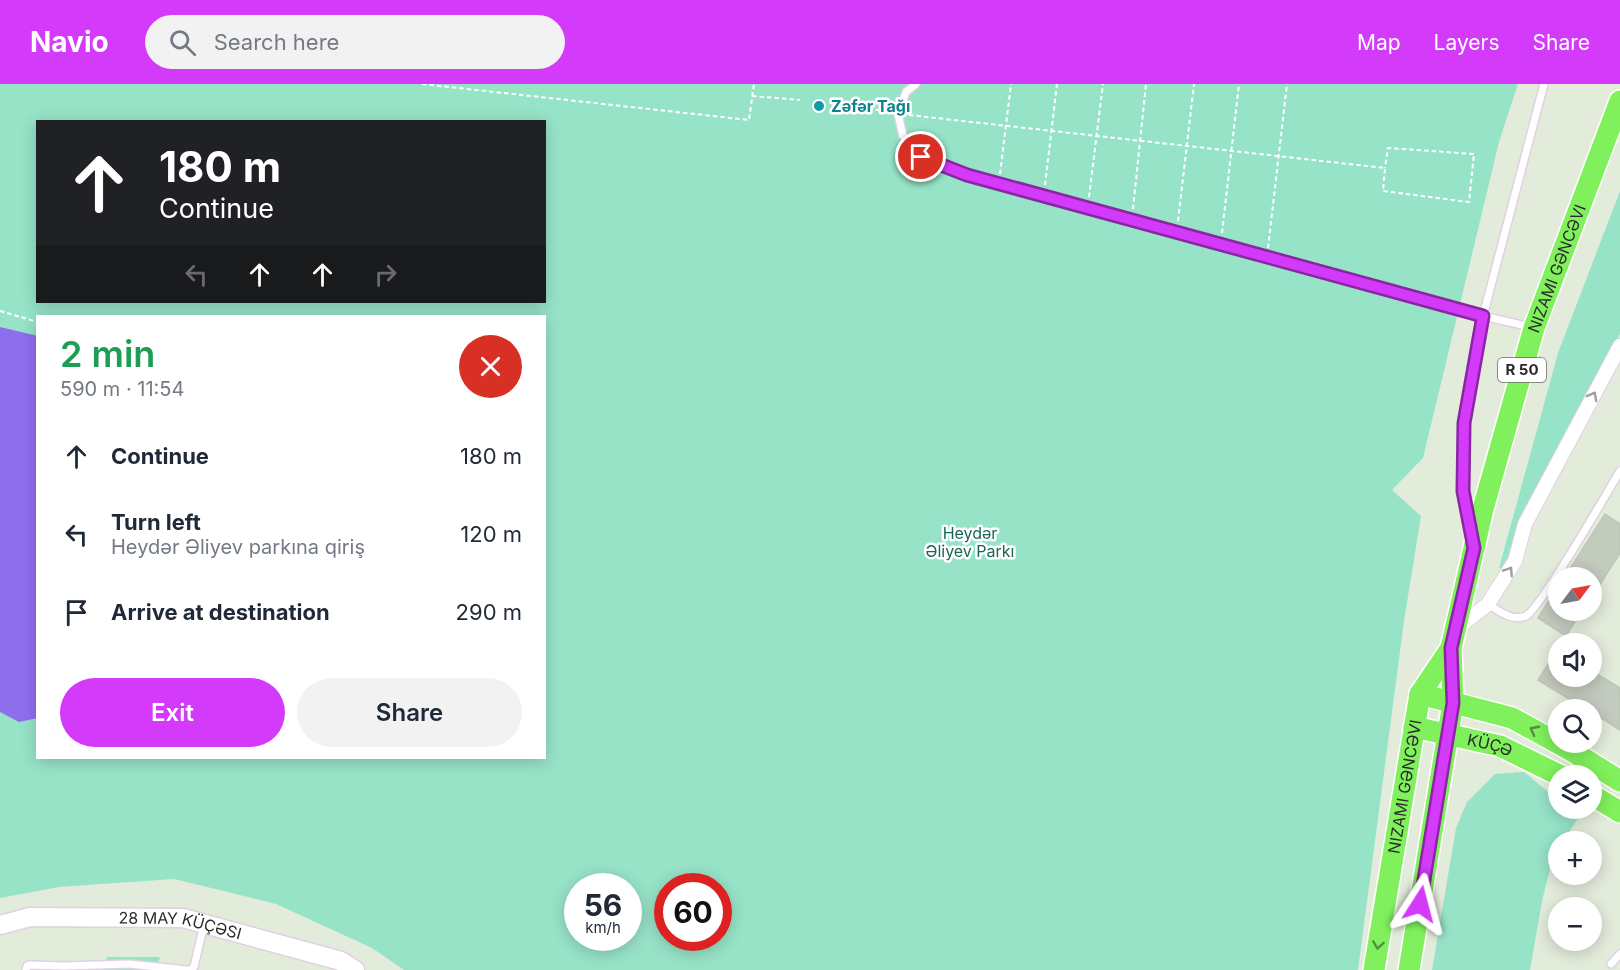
<!DOCTYPE html>
<meta charset="utf-8">
<style>
body{margin:0;font-family:Inter,sans-serif;background:#f2f2f3;color:#1f2937;height:100vh;display:flex;flex-direction:column;font-size:22px;white-space:nowrap}
*{box-sizing:border-box;margin:0}
p{font-size:20px;color:#747a83}
.icon{flex:none;width:33px;height:33px;fill:none;stroke:currentColor;stroke-width:2;stroke-linecap:round;stroke-linejoin:round}
.map{position:relative;flex:1;overflow:hidden}
.sheet{position:absolute;left:36px;top:231px;width:510px;height:444px;display:flex;flex-direction:column;background:#fff;border-radius:0px;box-shadow:0 3px 15px #0003}
.sheet>*{flex:none}
.hud{position:absolute;left:36px;top:36px;width:510px;height:183px;border-radius:0px;box-shadow:0 3px 15px #0003;background:#202124;color:#fff;overflow:hidden}
.needle{width:39px;rotate:58deg}
.fabs{position:absolute;left:1548px;top:483px;display:grid;gap:12px}
.fabs a{display:grid;place-items:center;width:54px;height:54px;border-radius:50%;background:#fff;box-shadow:0 3px 15px #0003;font-size:30px}
.speed{position:absolute;left:564px;top:789px;display:flex;gap:12px;font-size:30px;font-weight:700;text-align:center}
.speed>*{display:grid;place-content:center;width:78px;height:78px;border-radius:50%;background:#fff;box-shadow:0 3px 15px #0003;line-height:1}
.speed small{font-size:15px;font-weight:400}
.speed .limit{border:9px solid #d22;background:#fff;color:#111}
.pin{position:absolute;display:grid;place-items:center;width:51px;height:51px;color:#fff;margin:-26px;border:3px solid #fff;border-radius:50%;box-shadow:0 2px 6px #0007}
.me{position:absolute;width:66px;margin:-33px;rotate:9deg;stroke-linejoin:round;filter:drop-shadow(0 0 4px #0008)}
.turn{display:flex;align-items:center;gap:21px;height:126px;padding:0 24px;font-size:27px}
.turn .icon{width:78px;height:78px;stroke-width:2.5}
.turn b{display:block;font-size:42px;line-height:51px}
.lanes{display:flex;align-items:center;height:57px;padding:0 24px;background:#0003;justify-content:center;gap:30px;direction:ltr}
.lanes .off{opacity:.35}
.round{display:grid;place-items:center;flex:none;width:63px;height:63px;border-radius:32px;background:#f2f2f3}
.overview{display:flex;align-items:center;justify-content:space-between;height:102px;padding:0 24px}
h1{font-size:36px;font-weight:600;line-height:45px;color:#1e9e55}
.cta{display:flex;gap:12px;margin-top:auto;padding:12px 24px}
.cta a{flex:1;height:69px;border-radius:36px;background:#d43afa;color:#fff;font-size:24px;font-weight:600;line-height:69px;text-align:center}
.cta a+a{background:#f2f2f3;color:#1f2937}
ul{padding:0;list-style:none}
li{display:flex;align-items:center;gap:18px;height:78px;padding:0 24px}
li div{flex:1}
li b{display:block;font-size:22px}
li em{font-style:normal}
header{display:flex;align-items:center;gap:36px;box-sizing:border-box;height:84px;padding:0 30px;background:#d43afa;color:#fff}
header strong{font-size:28px}
nav{display:flex;gap:33px;margin-inline-start:auto;font-size:21px}
.search{width:420px;height:54px;background:#f2f2f3;display:flex;align-items:center;gap:15px;box-sizing:border-box;padding:0 21px;border-radius:33px;color:#747a83;font-size:22px}
.map>svg:first-child{display:block}
.green{fill:#97e3c8;fill-rule:evenodd}
.water{fill:#8f6eee}
.building{fill:#c3cabe;stroke:#bcc7b5;stroke-width:1.5}
.lines{fill:none;stroke-linecap:round;stroke-linejoin:round}
.lane-casing{stroke:#dfd1e3;stroke-width:10}
.street-casing{stroke:#dfd1e3;stroke-width:16}
.secondary-casing{stroke:#dfd1e3;stroke-width:21}
.primary-casing{stroke:#fff;stroke-width:24}
.path{stroke:#fff;stroke-width:2;stroke-dasharray:4.5 3;stroke-linecap:butt}
.lane{stroke:#fff;stroke-width:7}
.street{stroke:#fff;stroke-width:14}
.secondary{stroke:#fff;stroke-width:18}
.primary{stroke:#80f05c;stroke-width:21}
.oneway{stroke:#9f9f9f}
.oneway2{stroke:#558d43}
.route-casing{stroke:#8a26a2;stroke-width:15}
.route{stroke:#d43afa;stroke-width:10}
.culture-dot{fill:#0f9aa8;stroke:#fff;stroke-width:2}
.labels{text-anchor:middle;stroke-width:5;stroke-linejoin:round;paint-order:stroke}
.shield{fill:#fff;stroke:#6a6a6a;stroke-width:1.5}
.shield-label{font-size:15px;font-weight:bold;fill:#2a2a2a}
.culture-label{font-size:16px;font-weight:bold;fill:#0d838f;stroke:#fff;text-anchor:start}
.street-label{font-size:16px;fill:#2a2a2a;stroke:#fff}
.park-label{font-size:16px;fill:#1a6656;stroke:#fff}
</style>
<header>
<strong>Navio</strong>
<div class="search"><svg class="icon" aria-label="search" viewBox="0 0 24 24"><circle cx="10" cy="10" r="6"/><path d="M15 15l6 6"/></svg>Search here</div>
<nav><a>Map</a><a>Layers</a><a>Share</a></nav>
</header>
<div class="map">
<svg width="1620" height="886" viewBox="0 0 1620 886">
<rect width="100%" height="100%" fill="#e3ecdb"/>
<g class="green">
<path d="M0,0H1518L1499,58L1423,374L1392,406L1421,432L1404,537L1358,886H404L372,864L276,820L174,795L59,803L0,814ZM38,38H544V218H38ZM38,232H544V674H38ZM578,802H628V854H578ZM668,802H718V854H668Z"/>
<polygon points="1620,107 1620,250 1563,352 1522,437 1507,483 1499,484 1558,269"/>
<polygon points="1524,688 1558,716 1558,724 1568,725 1579,733 1563,757 1558,758 1558,764 1553,773 1542,817 1530,886 1432,886 1456,744 1467,718 1495,690"/>
<polygon points="107,873 160,873 157,886 103,886"/>
</g>
<polygon class="water" points="0,243 38,252 38,634 19,638 0,628"/>
<g class="building">
<polygon points="1605,430 1620,440 1620,469 1592,513 1592,494 1564,494"/>
<polygon points="1558,502 1558,526 1582,526 1566,552 1538,534"/>
<polygon points="1558,565 1558,592 1592,592 1592,587 1620,604 1620,646 1592,628 1592,626 1587,626 1538,596"/>
</g>
<g class="lines">
<g class="lane-casing">
<g id="lane">
<polyline points="916,0 906,8 898,30 903,52 921,73 967,91 1483,232 1531,243"/>
<polyline points="1471,446 1463,407 1464,339 1483,232 1544,0"/>
<path d="M1488,520C1499,527 1512,538 1526,532C1540,525 1607,409 1620,387"/>
<polyline points="1611,880 1620,870"/>
<polyline points="26,886 27,882 29,881 64,882 129,880 187,886"/>
<polyline points="190,886 194,883 204,840"/>
</g>
</g>
<g class="street-casing">
<polyline id="street" points="1456,545 1488,520 1515,477 1525,440 1620,262"/>
</g>
<g class="secondary-casing">
<g id="secondary">
<path id="s1" d="M0,841L30,833L183,834L341,877L355,886"/>
</g>
</g>
<g class="primary-casing">
<g id="primary">
<polyline points="1420,610 1512,634 1572,667 1620,697"/>
<path id="s2" d="M1414,643L1500,662L1561,692"/>
<polyline points="1592,711 1620,728"/>
<path id="s3" d="M1374,886L1420,610L1451,564"/>
<path id="s4" d="M1409,886L1453,619L1451,564L1483,425L1534,244L1620,17"/>
</g>
</g>
<g class="path">
<polyline points="422,0 749,36 754,0"/>
<polyline points="752,12 800,16"/>
<polyline points="839,19 888,28"/>
<polyline points="909,31 1385,84 1383,107 1469,118 1474,70 1388,64 1385,84"/>
<polyline points="1000,90 1011,0"/>
<polyline points="1045,101 1057,0"/>
<polyline points="1089,113 1103,0"/>
<polyline points="1133,125 1146,0"/>
<polyline points="1178,137 1194,0"/>
<polyline points="1222,149 1239,0"/>
<polyline points="1268,164 1287,0"/>
<polyline points="0,227 38,238"/>
</g>
<use href="#lane" class="lane"/>
<use href="#street" class="street"/>
<use href="#secondary" class="secondary"/>
<use href="#primary" class="primary"/>
</g>
<defs><path id="oneway-chevron" d="M-2-3.5L2.5 0L-2 3.5" fill="none" stroke-width="1.6" stroke-linecap="round" stroke-linejoin="round" transform="scale(1.5)"/></defs>
<g class="oneway">
<use href="#oneway-chevron" transform="translate(1593 312) rotate(-62)"/>
<use href="#oneway-chevron" transform="translate(1509 487) rotate(-57)"/>
</g>
<g class="oneway2">
<use href="#oneway-chevron" transform="translate(1534 646) rotate(-152)"/>
<use href="#oneway-chevron" transform="translate(1378 861) rotate(99)"/>
</g>
<g class="lines">
<g class="route-casing">
<polyline id="route" points="921,73 967,91 1483,232 1464,339 1463,407 1474,464 1451,564 1453,619 1420,820"/>
</g>
<use href="#route" class="route"/>
</g>
<circle class="culture-dot" cx="819" cy="22" r="6"/>
<g class="labels">
<rect class="shield" x="1498" y="274" width="48" height="24" rx="4.5"/>
<g class="shield-label">
<text x="1522" y="291">R 50</text>
</g>
<g class="culture-label">
<text x="831" y="28">Zəfər Tağı</text>
</g>
<g class="street-label">
<text dy="6" stroke="none"><textPath href="#s4" startOffset="720">NIZAMI GƏNCƏVI</textPath></text>
<text dy="6" stroke="none"><textPath href="#s2" startOffset="78">KÜÇƏ</textPath></text>
<text dy="6" stroke="none"><textPath href="#s3" startOffset="186">NIZAMI GƏNCƏVI</textPath></text>
<text dy="6" stroke="none"><textPath href="#s1" startOffset="182">28 MAY KÜÇƏSI</textPath></text>
</g>
<g class="park-label">
<text x="970" y="455">Heydər<tspan x="970" dy="18">Əliyev Parkı</tspan></text>
</g>
</g>
</svg>
<div class="fabs">
<a><svg class="needle" viewBox="-14 -14 28 28"><path d="M0-13l5 13h-10z" fill="#e53935"/><path d="M0 13l5-13h-10z" fill="#747a83"/></svg></a>
<a><svg class="icon" aria-label="sound" viewBox="0 0 24 24"><path d="M4 9h4l5-4v14l-5-4H4zM17 9q2 3 0 6"/></svg></a>
<a><svg class="icon" aria-label="search" viewBox="0 0 24 24"><circle cx="10" cy="10" r="6"/><path d="M15 15l6 6"/></svg></a>
<a><svg class="icon" aria-label="layers" viewBox="0 0 24 24"><path d="M12 4l9 5-9 5-9-5zM3 14l9 5 9-5"/></svg></a>
<a>+</a>
<a>−</a>
</div>
<div class="speed"><div>56<small>km/h</small></div><div class="limit">60</div></div>
<div class="pin" style="left:921px;top:73px;background:#d93025"><svg class="icon" aria-label="arrive" viewBox="0 0 24 24"><path d="M6 21V4h12l-3 4 3 4H6"/></svg></div>
<svg class="me" style="left:1420px;top:820px" viewBox="-20 -20 40 40"><path d="M0-17L14 15 0 8-14 15z" fill="#d43afa" stroke="#fff" stroke-width="4"/></svg>
<div class="hud">
<div class="turn"><svg class="icon" aria-label="ahead" viewBox="0 0 24 24"><path d="M12 20V5M6 11l6-6 6 6"/></svg><div><b>180 m</b>Continue</div></div>
<div class="lanes"><svg class="icon off" aria-label="left" viewBox="0 0 24 24"><path d="M17 20v-9H6M10 6l-5 5 5 5"/></svg><svg class="icon" aria-label="ahead" viewBox="0 0 24 24"><path d="M12 20V5M6 11l6-6 6 6"/></svg><svg class="icon" aria-label="ahead" viewBox="0 0 24 24"><path d="M12 20V5M6 11l6-6 6 6"/></svg><svg class="icon off" aria-label="right" viewBox="0 0 24 24"><path d="M7 20v-9h11M14 6l5 5-5 5"/></svg></div>
</div>
<section class="sheet">
<div class="overview"><div><h1>2 min</h1><p>590 m · 11:54</p></div><a class="round" style="background:#d93025;color:#fff"><svg class="icon" aria-label="close" viewBox="0 0 24 24"><path d="M6 6l12 12M18 6L6 18"/></svg></a></div>
<ul>
<li><svg class="icon" aria-label="ahead" viewBox="0 0 24 24"><path d="M12 20V5M6 11l6-6 6 6"/></svg><div><b>Continue</b></div><em>180 m</em></li>
<li><svg class="icon" aria-label="left" viewBox="0 0 24 24"><path d="M17 20v-9H6M10 6l-5 5 5 5"/></svg><div><b>Turn left</b><p>Heydər Əliyev parkına qiriş</p></div><em>120 m</em></li>
<li><svg class="icon" aria-label="arrive" viewBox="0 0 24 24"><path d="M6 21V4h12l-3 4 3 4H6"/></svg><div><b>Arrive at destination</b></div><em>290 m</em></li>
</ul>
<div class="cta"><a>Exit</a><a>Share</a></div>
</section>
</div>
